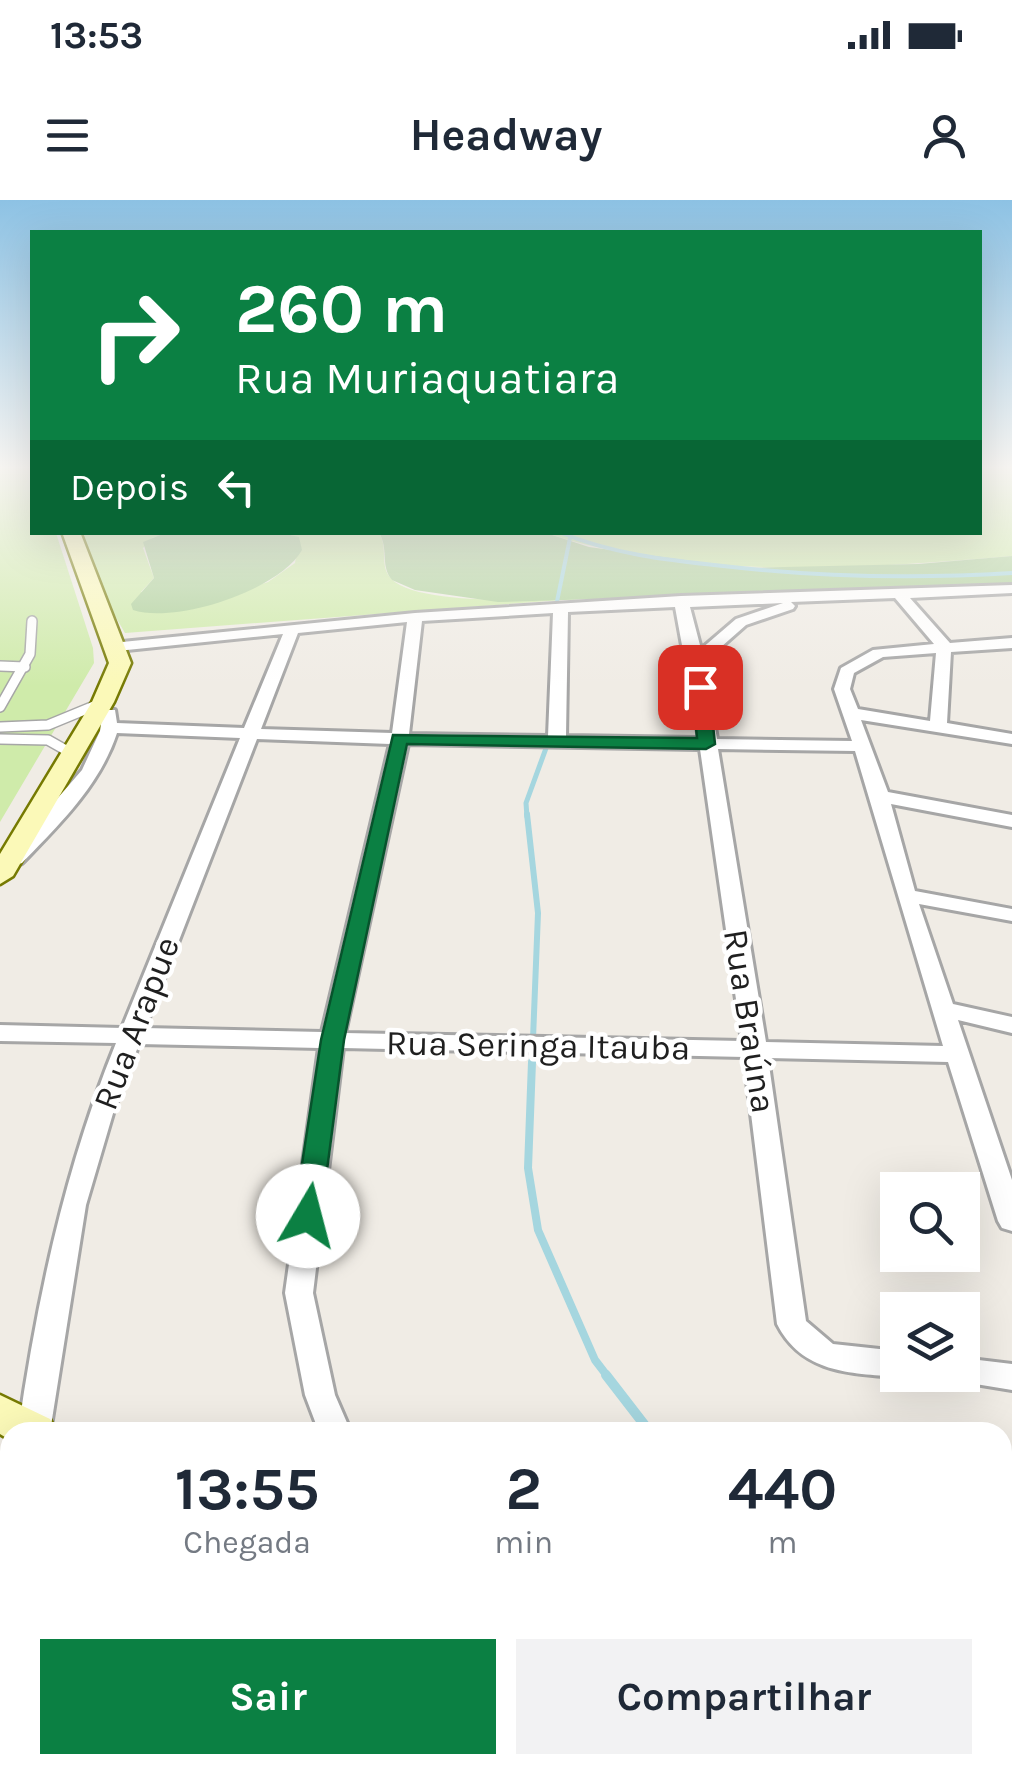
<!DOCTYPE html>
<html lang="pt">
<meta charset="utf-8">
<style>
body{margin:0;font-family:Karla,sans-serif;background:#f2f2f3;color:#1f2937;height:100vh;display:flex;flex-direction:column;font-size:38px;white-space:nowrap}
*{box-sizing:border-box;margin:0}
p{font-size:32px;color:#747a83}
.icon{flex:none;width:55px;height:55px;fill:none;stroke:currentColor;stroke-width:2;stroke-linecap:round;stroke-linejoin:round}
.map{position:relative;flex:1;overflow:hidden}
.drawer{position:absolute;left:0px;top:1222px;width:1012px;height:352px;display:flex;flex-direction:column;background:#fff;border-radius:30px 30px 0 0;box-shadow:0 10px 40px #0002}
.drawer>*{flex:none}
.guide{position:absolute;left:30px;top:30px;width:952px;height:305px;border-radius:0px;box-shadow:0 10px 40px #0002;background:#0b8043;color:#fff;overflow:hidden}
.controls{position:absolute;left:880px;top:972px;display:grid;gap:20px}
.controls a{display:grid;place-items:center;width:100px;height:100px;border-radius:0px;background:#fff;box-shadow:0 10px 40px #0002;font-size:50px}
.pin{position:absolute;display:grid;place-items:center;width:85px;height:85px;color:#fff;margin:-42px;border-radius:20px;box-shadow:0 5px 15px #0006}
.me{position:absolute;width:110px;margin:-55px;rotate:8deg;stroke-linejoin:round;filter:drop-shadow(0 0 8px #0008)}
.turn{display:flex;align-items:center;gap:35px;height:210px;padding:0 40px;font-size:45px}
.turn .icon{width:130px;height:130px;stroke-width:2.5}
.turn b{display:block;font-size:70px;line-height:85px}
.then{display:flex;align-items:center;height:95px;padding:0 40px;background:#0003;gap:20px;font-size:38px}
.eta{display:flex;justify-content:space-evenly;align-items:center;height:170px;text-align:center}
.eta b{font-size:60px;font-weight:700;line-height:70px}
.primary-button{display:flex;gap:20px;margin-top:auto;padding:20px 40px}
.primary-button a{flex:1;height:115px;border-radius:0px;background:#0b8043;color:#fff;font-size:40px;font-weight:700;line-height:115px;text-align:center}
.primary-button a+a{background:#f2f2f3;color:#1f2937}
.status{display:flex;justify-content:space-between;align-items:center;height:70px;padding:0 50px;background:#fff;direction:ltr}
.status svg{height:28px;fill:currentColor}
header{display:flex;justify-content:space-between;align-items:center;height:130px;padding:0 40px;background:#fff;font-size:45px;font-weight:700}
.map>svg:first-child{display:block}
.grass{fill:#cfebaa}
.forest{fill:#add099}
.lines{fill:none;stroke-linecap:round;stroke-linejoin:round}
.stream-far4{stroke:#a5d6df;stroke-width:4}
.stream-far3{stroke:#a5d6df;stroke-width:5}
.stream-far2{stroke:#a5d6df;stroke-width:6}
.stream-far1{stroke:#a5d6df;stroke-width:8}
.stream{stroke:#a5d6df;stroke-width:10}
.lane-casing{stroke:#a6a6a6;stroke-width:12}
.street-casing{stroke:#a6a6a6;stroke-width:6}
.secondary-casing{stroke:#767a02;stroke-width:5}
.lane{stroke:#fff;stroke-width:9}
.street{fill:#fff;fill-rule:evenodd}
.secondary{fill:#fbf9b8;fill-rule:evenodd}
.route{fill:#0b8043;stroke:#07532c;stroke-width:2.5}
.labels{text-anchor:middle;stroke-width:9;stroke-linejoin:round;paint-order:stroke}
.street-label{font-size:35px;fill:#1f1f1f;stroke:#fff}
</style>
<div class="status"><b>13:53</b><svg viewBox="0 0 49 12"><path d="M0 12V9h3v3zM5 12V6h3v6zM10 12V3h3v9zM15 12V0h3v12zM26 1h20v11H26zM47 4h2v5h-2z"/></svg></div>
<header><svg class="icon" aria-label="menu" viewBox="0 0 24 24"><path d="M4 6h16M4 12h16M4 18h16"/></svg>Headway<svg class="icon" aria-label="person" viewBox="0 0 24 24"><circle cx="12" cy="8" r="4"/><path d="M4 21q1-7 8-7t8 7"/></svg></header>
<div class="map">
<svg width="1012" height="1573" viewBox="0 0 1012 1573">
<rect width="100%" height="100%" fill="#f0ece5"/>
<g class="grass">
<polygon points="0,266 32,266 32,332 56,333 93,448 94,463 0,622"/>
<path d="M980,266H1012V356C858,369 695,381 546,333L980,332Z"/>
<path d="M282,332L379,333C388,347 380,363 389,376C411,409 563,399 602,397L125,433L101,392L78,333H166L152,338L143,348L154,378L141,392L186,410L268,382L295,363L299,338Z"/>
</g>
<g class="forest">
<path d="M165,333H282L299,337L302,350C280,390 176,424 133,410L131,404L154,378L143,342Z"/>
<path d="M379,333H546L589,347L744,368L918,364L1012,356V386L498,402L415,390L392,380C380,366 389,348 379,333Z"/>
</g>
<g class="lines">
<g class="stream-far4">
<path d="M559,332C612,354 666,360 723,366C819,377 915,379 1012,373"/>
<polyline points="553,421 570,338"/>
</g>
<g class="stream-far3">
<polyline points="552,463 553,419"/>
<polyline points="527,617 526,603 549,540"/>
</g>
<polyline class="stream-far2" points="527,614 538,713 532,864"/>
<polyline class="stream-far1" points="532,862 528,968 538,1030 595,1160 608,1177"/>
<polyline class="stream" points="606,1175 650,1232"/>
<g class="lane-casing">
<g id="lane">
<polyline points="0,466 25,467"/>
<polyline points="0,507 30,454 32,421"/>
<polyline points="0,527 48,525 99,504"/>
<polyline points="0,539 48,540 71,553"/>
</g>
</g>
<g class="street-casing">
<g id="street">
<path d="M1012,385V393L910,398L950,443L1012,438V448L951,452L947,523L1012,534V544L861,520L888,592L1012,615V627L891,604L915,691L1012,709V721L919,704L953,804L1012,817V833L958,820L1012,980V1031L1002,1028L998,1021L948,862L768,858L806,1121L833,1144L898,1151V1175H903L898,1177C849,1173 802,1173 777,1124L744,857L343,848L313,1093L335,1195L351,1232H319L305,1195L285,1093L319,848L139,844L114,910L86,1005L50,1232H18C37,1099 65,968 116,843L0,841V825L122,828L240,538L117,533C100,585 59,625 22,663L15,665L5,659L82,570L100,531L103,510H115L117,523L244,528L283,434L117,451L109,446L112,443L415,413L681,396ZM895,398L934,444L873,450L841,468L834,489L852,541L717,539L704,462L746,425L793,409L795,406L791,402ZM783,403L736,419L701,449L690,407ZM675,407L699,538L566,536L568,412ZM553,413L548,536L409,534L422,421ZM407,422L392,533L261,529L298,433ZM936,453L930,521L858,509L850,489L854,473L883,457ZM257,539L390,544L322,832L145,828ZM408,544L700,549L742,841L345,833ZM718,549L855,551L943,846L766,842Z"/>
<polygon points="962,1158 1012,1164 1012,1190 951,1180 949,1175 962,1175"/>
<polygon points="1012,1438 1012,1480 1002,1484 1002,1442"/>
<polygon points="486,1565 527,1565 530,1573 489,1573"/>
<polygon points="806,1565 859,1565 856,1573 803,1573"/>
</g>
</g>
<g class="secondary-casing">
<g id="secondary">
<polygon points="62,332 80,332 131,463 114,502 13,676 0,684 0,654 92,502 109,463"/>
<polygon points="0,1195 50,1219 56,1232 10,1232 10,1240 0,1234"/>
<polygon points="577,1565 643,1565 647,1573 581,1573"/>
</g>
</g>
<use href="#lane" class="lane"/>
<use href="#street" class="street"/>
<use href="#secondary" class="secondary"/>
</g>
<linearGradient id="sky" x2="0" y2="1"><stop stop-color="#8dc2e4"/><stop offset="0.55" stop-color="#f8f6f3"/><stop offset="1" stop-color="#f8f6f3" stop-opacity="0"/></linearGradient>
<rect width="1012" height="486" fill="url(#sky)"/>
<polygon class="route" points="700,482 709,487 715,544 706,549 407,544 344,840 321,1016 317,1023 308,1026 298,1023 294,1016 321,840 393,535 697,538 692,487"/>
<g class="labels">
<g class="street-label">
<text transform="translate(750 821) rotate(81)" y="12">Rua Braúna</text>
<text transform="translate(136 823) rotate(-69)" y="12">Rua Arapue</text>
<text transform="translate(538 845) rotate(1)" y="12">Rua Seringa Itauba</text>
</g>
</g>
</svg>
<div class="controls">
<a><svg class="icon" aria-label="search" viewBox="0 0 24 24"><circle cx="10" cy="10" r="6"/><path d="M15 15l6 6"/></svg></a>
<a><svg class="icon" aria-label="layers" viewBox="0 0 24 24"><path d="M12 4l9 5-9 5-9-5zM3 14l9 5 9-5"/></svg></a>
</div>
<div class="pin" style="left:700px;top:487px;background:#d93025"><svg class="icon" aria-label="arrive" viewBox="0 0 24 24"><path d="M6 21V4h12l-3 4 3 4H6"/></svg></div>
<svg class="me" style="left:308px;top:1016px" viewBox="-20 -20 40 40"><circle r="19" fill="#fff"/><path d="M0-13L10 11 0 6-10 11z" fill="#0b8043"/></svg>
<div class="guide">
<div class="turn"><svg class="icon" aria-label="right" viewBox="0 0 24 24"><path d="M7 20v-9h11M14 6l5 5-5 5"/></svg><div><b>260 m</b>Rua Muriaquatiara</div></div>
<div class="then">Depois<svg class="icon" aria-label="left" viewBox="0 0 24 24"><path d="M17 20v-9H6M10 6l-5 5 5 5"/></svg></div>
</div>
<section class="drawer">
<div class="eta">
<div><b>13:55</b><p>Chegada</p></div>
<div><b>2</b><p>min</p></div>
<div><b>440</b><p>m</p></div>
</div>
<div class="primary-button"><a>Sair</a><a>Compartilhar</a></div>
</section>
</div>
